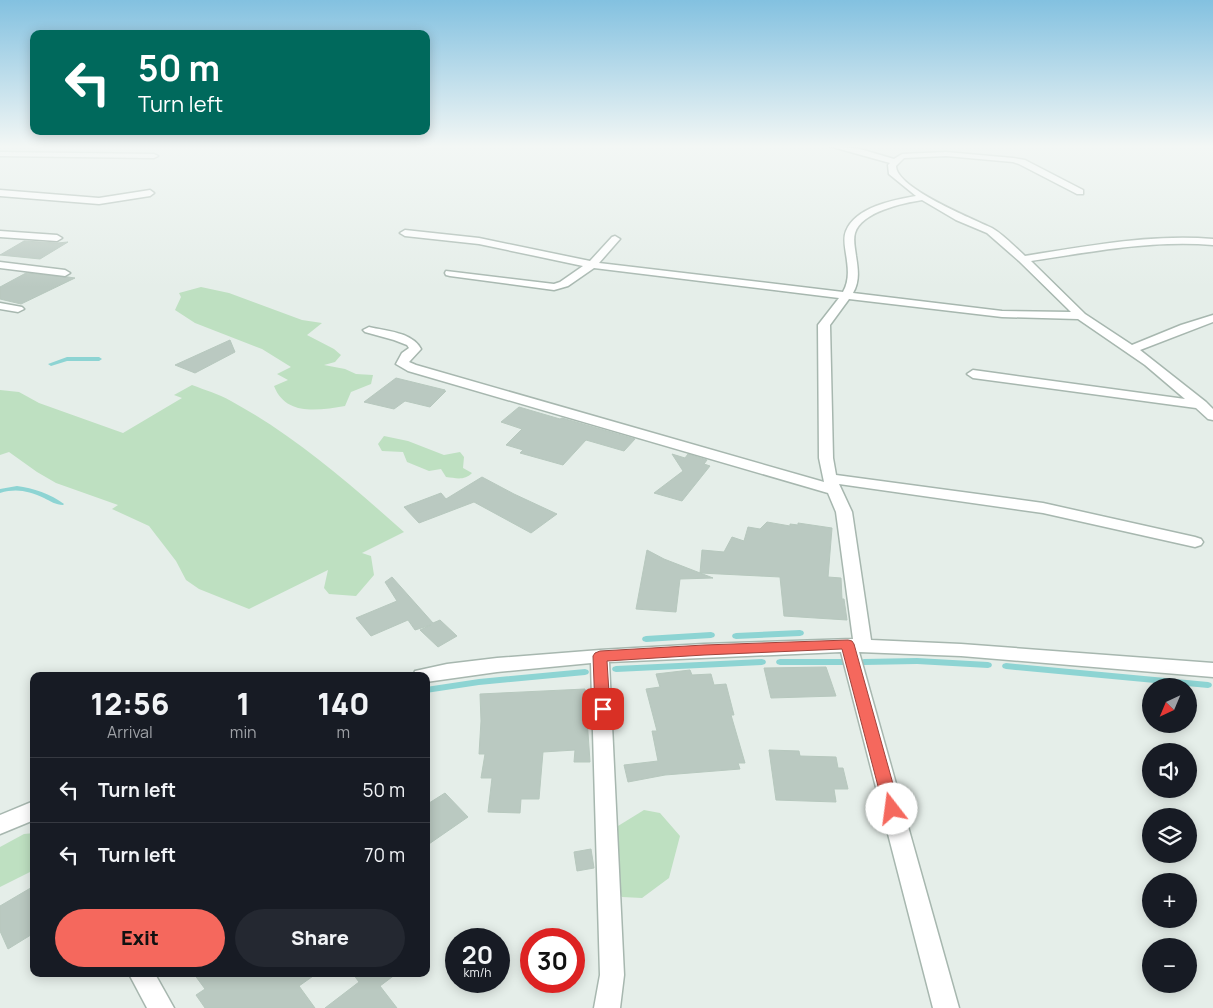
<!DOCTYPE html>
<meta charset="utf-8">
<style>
body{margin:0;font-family:Manrope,sans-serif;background:#242831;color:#f1f3f6;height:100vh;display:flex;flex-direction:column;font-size:19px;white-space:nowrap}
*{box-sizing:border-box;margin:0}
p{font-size:16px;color:#9ea1a6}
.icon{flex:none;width:28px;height:28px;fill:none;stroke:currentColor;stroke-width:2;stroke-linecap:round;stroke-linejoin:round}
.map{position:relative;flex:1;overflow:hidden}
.sheet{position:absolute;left:30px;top:672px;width:400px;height:305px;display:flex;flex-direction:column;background:#171b24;border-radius:10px;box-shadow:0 2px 12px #0003}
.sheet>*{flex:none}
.hud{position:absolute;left:30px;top:30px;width:400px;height:105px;border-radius:10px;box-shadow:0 2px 12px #0003;background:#00695c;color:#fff;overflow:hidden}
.needle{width:32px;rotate:224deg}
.controls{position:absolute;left:1142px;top:678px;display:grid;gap:10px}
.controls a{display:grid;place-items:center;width:55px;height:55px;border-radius:50%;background:#171b24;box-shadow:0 2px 12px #0003;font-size:25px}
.speed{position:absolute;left:445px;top:928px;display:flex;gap:10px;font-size:25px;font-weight:700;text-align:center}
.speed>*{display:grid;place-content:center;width:65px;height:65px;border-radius:50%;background:#171b24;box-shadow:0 2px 12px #0003;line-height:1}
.speed small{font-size:12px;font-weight:400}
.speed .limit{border:8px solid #d22;background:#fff;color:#111}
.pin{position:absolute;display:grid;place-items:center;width:42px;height:42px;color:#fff;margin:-21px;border-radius:10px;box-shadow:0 2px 8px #0006}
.me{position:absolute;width:55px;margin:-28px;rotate:345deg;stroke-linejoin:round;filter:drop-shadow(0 0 4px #0008)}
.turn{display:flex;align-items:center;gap:18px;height:105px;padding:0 25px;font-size:22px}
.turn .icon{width:65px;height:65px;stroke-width:2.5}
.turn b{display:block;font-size:35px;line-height:42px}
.eta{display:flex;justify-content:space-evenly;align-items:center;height:85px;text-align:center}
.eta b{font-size:30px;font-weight:800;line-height:35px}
.action{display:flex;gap:10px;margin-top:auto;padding:10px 25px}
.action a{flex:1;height:58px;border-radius:30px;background:#f5685d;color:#111;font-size:20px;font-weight:800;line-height:58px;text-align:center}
.action a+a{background:#242831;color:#f1f3f6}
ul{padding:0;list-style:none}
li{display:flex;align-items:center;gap:15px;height:65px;padding:0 25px;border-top:1px solid #363941}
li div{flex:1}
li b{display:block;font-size:19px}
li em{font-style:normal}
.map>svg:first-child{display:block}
.green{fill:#bee0c1}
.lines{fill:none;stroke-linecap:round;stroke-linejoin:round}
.stream{fill:#8dd4d3;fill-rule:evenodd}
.building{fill:#bac9c1;stroke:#b7c8be}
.minor-casing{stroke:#a7b7af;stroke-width:3}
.minor{fill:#fff;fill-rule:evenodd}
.route{fill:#f5685d;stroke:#9f443c}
</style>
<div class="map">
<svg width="1213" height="1008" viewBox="0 0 1213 1008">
<rect width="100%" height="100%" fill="#e5eee9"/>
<g class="green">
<path d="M201,287L229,293L302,320L322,323L307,335L334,349L341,355L335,362L324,365L345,369L356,374L373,375L371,384L351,392L345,406C320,410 286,417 274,386L288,380L277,374L291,367L262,349L195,323L175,310L181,297L179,293Z"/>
<path d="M192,385C205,390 219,394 231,401C295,436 350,484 404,532L362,553L371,556L374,575L356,596L329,594L324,588L328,570L249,609L199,589L186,580L176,561L149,526L112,509L118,505L56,483L37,472L9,452L0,455V390L19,392L39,403L123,433L182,398L174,395Z"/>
<path d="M384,436L408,441L444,455L460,452L464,457L463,468L472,473C464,481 456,478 446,477L441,469L429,471L407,462L403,452L382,451L378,444Z"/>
<path d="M644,810L660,813L680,836L669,878L642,898L622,897C606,878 614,848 618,826Z"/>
<polygon points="34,833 34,870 0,887 0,847 24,834"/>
</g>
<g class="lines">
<g class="stream">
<polygon points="67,357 99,357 102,359 99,361 67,361 51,366 48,364"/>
<path d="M17,486C33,488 51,494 64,504L63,505C56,505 50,501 44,498C28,491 17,488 0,493V489Z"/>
<polygon points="800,630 803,631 804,633 803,635 800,636 736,639 733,638 732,636 733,634 736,633"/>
<polygon points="711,632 714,633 715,635 714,637 711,638 646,642 643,641 642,639 643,637 646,636"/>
<polygon points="917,658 988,662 991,663 992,665 991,667 988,668 917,664 864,665 861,664 860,662 861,660 864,659"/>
<polygon points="762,659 765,660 766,662 765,664 762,665 616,672 613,671 612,669 613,667 616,666"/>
<polygon points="780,659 845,659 848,660 849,662 848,664 845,665 780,665 777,664 776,662 777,660"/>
<polygon points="1006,663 1208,682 1211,683 1212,685 1211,687 1208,688 1006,669 1003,668 1002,666 1003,664"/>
<polygon points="585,669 588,670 589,672 588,674 585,675 479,685 426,693 426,687 479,679"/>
</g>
</g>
<g class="building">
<polygon points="24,241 57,243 68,242 40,259 0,255"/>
<polygon points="26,273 68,277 75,278 21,304 0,299 0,287"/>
<polygon points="230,340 235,352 195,373 175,365"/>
<polygon points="396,378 445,390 443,391 446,391 430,407 405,401 394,409 364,402"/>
<polygon points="519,407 560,419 562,418 635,439 624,451 586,440 563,465 520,453 523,450 506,445 522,429 501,422"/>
<polygon points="672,454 685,458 688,454 707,460 704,464 710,466 682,501 654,493 683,471"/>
<polygon points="482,477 514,494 557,514 531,533 474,502 419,523 404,507 441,493 446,499"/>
<polygon points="767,522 790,526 790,524 798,525 798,523 832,528 828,577 841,578 842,599 844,599 847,620 784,616 780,577 700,573 702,550 724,552 732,537 744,541 748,527 760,529"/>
<polygon points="647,550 664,559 713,578 680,579 676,612 636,609"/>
<polygon points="392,577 433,623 440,620 457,636 438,647 420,630 431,625 415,630 408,620 371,636 356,618 397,601 385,582"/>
<polygon points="826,667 836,696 771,698 764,668"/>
<polygon points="690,670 692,675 711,674 714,685 726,684 734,715 731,715 745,763 738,763 740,769 665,775 628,782 624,765 658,761 652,731 657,731 646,689 660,687 656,674"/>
<polygon points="585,689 590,762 574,762 575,750 543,752 539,799 521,799 520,813 488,812 492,778 481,778 485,754 479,754 481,721 480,694"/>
<polygon points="769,750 799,751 800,756 836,757 838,768 843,768 848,789 834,789 836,802 776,800"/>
<polygon points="445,793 468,817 426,846 426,805"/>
<polygon points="591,849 594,868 577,871 574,852"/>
<polygon points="34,886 34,933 8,949 0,931 0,906"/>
<polygon points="194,974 316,974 299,986 315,1008 205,1008 196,995 205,989"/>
<polygon points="353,974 396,974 380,986 397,1008 325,1008 359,982"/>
</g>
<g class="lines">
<g class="minor-casing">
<g id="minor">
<path d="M829,146L860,149L894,159L902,154L946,152L1013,158L1025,160L1083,190V194H1077L1019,164L1013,162L946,156L904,158L896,166C896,188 973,219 992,228C1004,235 1015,247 1025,256C1088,246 1150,234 1213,239V245C1151,240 1091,252 1031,261L1085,314L1132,345L1181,325L1213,315V322L1140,350L1206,402L1213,409V420L1208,419L1196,408L973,378L967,374L973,370L1002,374L1185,399L1145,365L1078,319L1002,317L849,299L830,325L833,458L836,475L1043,503L1195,537L1201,539L1203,542L1201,545L1195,547L1043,513L839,484L852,512L871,640L961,644L1213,663V677L961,656L859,652L959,1008H933L841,652L609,662L624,975L620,1008H594L600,975L591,663L497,672L426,682V676H413L415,671L447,664L497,658L600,650L704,644L853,639L836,512L828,493L408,371L396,364L402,353L409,348L407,345L394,340L365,332L363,330L369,327C386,331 412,332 421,349L409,362L416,365L824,482L819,458L818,325L839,298L594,268L568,286L554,290L450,276L446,275L445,273L446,271L554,284L560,282L583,266L479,244L405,236L400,233L405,230L479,238L590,261L612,237L615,236L620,239L599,263L843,292C850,280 848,267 846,254C845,247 843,238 846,231C856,207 893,200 916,196L889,174L888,165L890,163ZM922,200L956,220L987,233L1019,261L1071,312L1002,311L853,293C860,281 858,269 856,256C855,248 853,240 855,233C861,212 903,203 922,200Z"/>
<polygon points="0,152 154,154 158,156 154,158 0,156"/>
<polygon points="0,190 99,198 150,190 154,193 150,196 99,204 0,196"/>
<polygon points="0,231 57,235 62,238 57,241 0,237"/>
<polygon points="0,262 65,270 70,273 65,276 0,268"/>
<polygon points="0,303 22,307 24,309 18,312 0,309"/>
<polygon points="34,801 34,820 0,834 0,815"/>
<polygon points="129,974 155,974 174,1008 147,1008"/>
</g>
</g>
<use href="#minor" class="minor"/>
</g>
<linearGradient id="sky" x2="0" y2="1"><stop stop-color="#83c1e0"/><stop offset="0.51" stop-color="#f3f7f5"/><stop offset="1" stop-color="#f3f7f5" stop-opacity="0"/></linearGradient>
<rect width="1213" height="287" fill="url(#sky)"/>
<polygon class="route" points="848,640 852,641 854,644 900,809 898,814 892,816 886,814 884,809 842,649 704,655 607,661 610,709 608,713 603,715 597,713 595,709 593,656 595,653 600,651 704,645"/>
</svg>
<div class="controls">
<a><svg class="needle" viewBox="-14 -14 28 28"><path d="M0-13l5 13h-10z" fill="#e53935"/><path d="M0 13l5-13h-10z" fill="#9ea1a6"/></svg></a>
<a><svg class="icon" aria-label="sound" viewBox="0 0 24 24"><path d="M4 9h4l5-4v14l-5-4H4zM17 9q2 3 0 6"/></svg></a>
<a><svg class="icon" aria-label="layers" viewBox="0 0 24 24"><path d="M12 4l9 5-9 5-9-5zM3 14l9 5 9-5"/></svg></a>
<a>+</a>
<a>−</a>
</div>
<div class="speed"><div>20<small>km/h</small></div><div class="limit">30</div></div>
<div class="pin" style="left:603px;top:709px;background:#d93025"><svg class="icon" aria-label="arrive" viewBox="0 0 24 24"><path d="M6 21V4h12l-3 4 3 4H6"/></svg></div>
<svg class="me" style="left:892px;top:809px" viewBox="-20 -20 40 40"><circle r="19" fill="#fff"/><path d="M0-13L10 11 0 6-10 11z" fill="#f5685d"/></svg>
<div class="hud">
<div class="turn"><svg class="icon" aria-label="left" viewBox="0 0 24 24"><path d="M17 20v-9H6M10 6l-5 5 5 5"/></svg><div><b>50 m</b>Turn left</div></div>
</div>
<section class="sheet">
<div class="eta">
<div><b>12:56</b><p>Arrival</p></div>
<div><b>1</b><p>min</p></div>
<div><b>140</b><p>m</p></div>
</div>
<ul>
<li><svg class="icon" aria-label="left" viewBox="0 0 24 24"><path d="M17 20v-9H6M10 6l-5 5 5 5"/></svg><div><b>Turn left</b></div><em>50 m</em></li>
<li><svg class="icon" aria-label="left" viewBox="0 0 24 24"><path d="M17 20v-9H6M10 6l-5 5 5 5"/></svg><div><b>Turn left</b></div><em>70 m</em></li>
</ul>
<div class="action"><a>Exit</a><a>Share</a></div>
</section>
</div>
